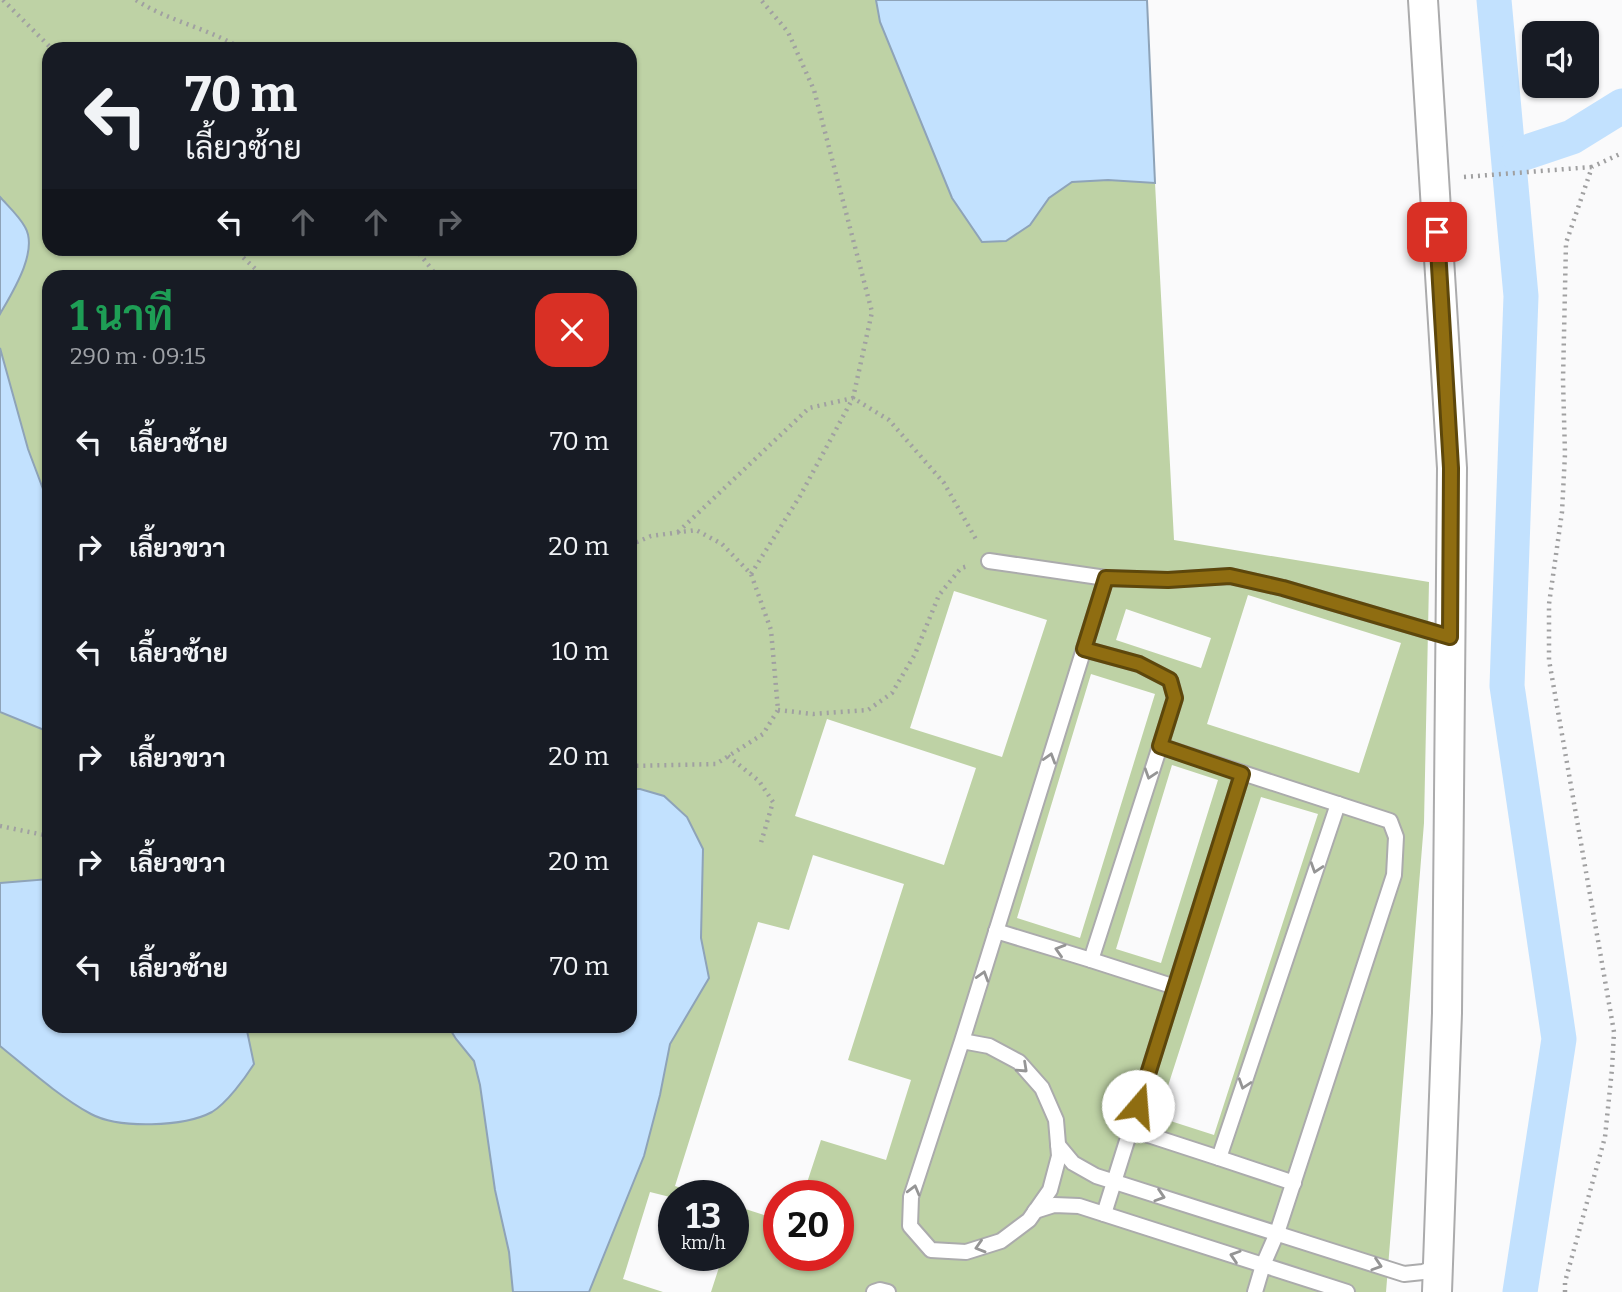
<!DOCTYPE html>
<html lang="th">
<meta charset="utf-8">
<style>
body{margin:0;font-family:Bitter,Sarabun,serif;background:#20242c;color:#f1f3f6;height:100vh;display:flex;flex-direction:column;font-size:26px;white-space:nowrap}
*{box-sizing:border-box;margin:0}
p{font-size:23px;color:#9ea1a6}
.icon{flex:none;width:38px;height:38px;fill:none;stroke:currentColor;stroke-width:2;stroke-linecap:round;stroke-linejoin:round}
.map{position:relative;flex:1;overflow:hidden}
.side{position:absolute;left:42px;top:270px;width:595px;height:763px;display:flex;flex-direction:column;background:#171b24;border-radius:21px;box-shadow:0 2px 5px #0004}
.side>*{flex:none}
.banner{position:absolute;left:42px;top:42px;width:595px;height:214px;border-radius:21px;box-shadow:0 2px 5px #0004;background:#171b24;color:#f1f3f6;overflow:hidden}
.fabs{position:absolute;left:1522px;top:21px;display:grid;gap:14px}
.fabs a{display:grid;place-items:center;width:77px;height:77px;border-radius:14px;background:#171b24;box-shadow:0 2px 5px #0004;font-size:35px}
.speed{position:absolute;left:658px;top:1180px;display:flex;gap:14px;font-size:35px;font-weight:700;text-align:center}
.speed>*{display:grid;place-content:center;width:91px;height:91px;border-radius:50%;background:#171b24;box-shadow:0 2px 5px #0004;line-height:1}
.speed small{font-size:18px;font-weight:400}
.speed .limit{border:10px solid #d22;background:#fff;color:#111}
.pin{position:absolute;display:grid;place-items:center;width:60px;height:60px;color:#fff;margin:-30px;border-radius:14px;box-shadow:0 4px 10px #0006}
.me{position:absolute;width:77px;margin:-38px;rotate:18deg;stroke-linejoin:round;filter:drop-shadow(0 0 5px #0008)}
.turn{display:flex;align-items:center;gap:24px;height:147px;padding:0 28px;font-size:32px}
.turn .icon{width:91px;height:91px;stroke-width:2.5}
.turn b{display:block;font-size:49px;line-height:60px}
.lanes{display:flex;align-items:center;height:66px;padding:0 28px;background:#0003;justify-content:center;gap:35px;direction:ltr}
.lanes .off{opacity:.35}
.round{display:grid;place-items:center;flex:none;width:74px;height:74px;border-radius:21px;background:#20242c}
.headline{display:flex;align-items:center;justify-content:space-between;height:119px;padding:0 28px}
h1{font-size:42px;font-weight:700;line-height:52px;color:#1e9e55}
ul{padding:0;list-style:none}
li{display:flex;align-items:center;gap:21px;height:105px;padding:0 28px}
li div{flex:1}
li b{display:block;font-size:26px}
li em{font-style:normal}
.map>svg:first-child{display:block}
.green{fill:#bed2a5;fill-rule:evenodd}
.water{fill:#c2e1fe;stroke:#8ea3b8;stroke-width:2}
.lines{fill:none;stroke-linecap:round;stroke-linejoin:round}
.canal{stroke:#c2e1fe;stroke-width:35}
.service-casing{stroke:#ababac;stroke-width:18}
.minor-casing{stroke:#ababac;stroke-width:32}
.path{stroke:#a0a0a1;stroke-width:4.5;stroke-dasharray:2 5;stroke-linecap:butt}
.service{stroke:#fff;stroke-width:14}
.minor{stroke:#fff;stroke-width:28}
.oneway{stroke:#959595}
.route-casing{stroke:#5d470b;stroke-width:18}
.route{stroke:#8f6d11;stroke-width:12}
</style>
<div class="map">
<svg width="1622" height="1292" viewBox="0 0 1622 1292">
<rect width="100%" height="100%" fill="#fafafb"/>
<path class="green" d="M0,0H1147L1155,183L1174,540L1429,582L1424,823L1386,1292H711L723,1255H733V1223L735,1218L733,1217V1205L779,1220V1255H838V1195H803L821,1140L886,1160L911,1080L848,1060L904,884L813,855L789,930L758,922L675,1186L701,1195H674V1198L650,1192L623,1279L663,1292H0V1046L59,1092L254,1064L246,1026H630V276H49V879L40,881L0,883ZM49,49H630V248H49ZM954,591L1047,620L1002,757L910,728ZM1248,595L1401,643L1359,773L1207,724ZM1126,609L1211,638L1201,668L1116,640ZM1091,674L1155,694L1080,938L1017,918ZM827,719L976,768L944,865L795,816ZM1172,765L1218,780L1161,963L1116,949ZM1261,797L1318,814L1214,1135L1158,1117Z"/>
<g class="water">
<polygon points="876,0 1147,0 1155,183 1108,180 1072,182 1049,198 1030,225 1006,241 982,242 952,198 880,22"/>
<path d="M0,197C8,206 19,216 25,227C39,251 12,293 0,314Z"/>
<polygon points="0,348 28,449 49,505 49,732 0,712"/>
<polygon points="630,789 640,789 664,796 687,817 703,849 701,938 709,978 670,1044 660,1095 644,1156 589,1292 513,1292 509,1252 495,1190 480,1085 474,1061 456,1039 448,1026 630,1026"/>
<path d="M49,879V1026H246L254,1064C245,1078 227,1103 212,1112C184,1127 119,1129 91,1114C61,1098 27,1068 0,1046V883Z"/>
</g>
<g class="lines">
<g class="canal">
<polyline points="1494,0 1521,296 1507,686 1559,1039 1520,1292"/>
<polyline points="1518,155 1572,137 1622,106"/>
</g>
<g class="service-casing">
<g id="service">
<polyline points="989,561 1106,578 1168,580 1230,576 1283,588 1450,637"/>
<polyline points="1084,649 1139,664 1170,680 1175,698 1160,746"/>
<polyline points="996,931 1091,960 1160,746 1390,821 1396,837 1394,875 1277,1233 1263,1265 1255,1292"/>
<polyline points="1091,960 1175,987"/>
<polyline points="962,1041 989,1046 1019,1062 1042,1088 1056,1120 1059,1156 1050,1190 1029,1220 1001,1241 966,1252 931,1250 910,1226 911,1197 962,1041 1106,578"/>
<polyline points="1130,1129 1219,1158 1338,804"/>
<polyline points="1058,1145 1073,1163 1096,1176 1404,1274 1423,1272 1438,1266"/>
<polyline points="1219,1158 1294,1183"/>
<polyline points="1035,1211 1054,1205 1079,1206 1347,1292"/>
<polyline points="1104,1214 1242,774"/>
<polyline points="874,1292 880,1290 888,1292"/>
</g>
</g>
<g class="minor-casing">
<polyline id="minor" points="1423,0 1452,468 1447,1013 1437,1292"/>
</g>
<g class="path">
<polyline points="3,0 52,49"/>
<path d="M136,0C168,21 208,28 242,49"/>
<polyline points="1464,177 1592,167"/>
<polyline points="233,248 263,276"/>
<polyline points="415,248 437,276"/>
<polyline points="678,532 809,408 853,398 889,420 944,483 977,541"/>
<polyline points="630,545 651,536 696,530 722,544 751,574 771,630 778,710 763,734 716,764 630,766"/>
<polyline points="751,574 800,496 853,398 872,312 814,90 788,32 761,0"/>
<polyline points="778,710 813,714 868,710 892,693 915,654 939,595 961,568 968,566"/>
<polyline points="728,756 759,781 773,802 760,846"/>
<polyline points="0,826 49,836"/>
<polyline points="1565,1292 1565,1282 1605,1137 1612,1069 1614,1032 1549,660 1549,604 1562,512 1565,454 1563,380 1566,243 1592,167 1622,153"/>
</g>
<use href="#service" class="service"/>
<use href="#minor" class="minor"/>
</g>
<defs><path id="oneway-chevron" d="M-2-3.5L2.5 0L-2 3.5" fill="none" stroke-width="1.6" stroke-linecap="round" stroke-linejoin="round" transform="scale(1.75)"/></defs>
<g class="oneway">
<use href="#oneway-chevron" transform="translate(1050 758) rotate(-73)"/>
<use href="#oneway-chevron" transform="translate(1150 774) rotate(108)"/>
<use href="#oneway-chevron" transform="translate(1316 868) rotate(108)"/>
<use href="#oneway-chevron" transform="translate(1060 950) rotate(-163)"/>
<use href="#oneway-chevron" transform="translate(983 976) rotate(-73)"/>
<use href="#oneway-chevron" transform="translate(1023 1068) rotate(43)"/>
<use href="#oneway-chevron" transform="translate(1244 1084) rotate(108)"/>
<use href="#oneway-chevron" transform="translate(914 1190) rotate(-75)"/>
<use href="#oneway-chevron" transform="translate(1160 1196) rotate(18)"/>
<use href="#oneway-chevron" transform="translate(980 1247) rotate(163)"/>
<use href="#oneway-chevron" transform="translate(1235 1256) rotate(-162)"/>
<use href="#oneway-chevron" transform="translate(1377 1265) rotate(18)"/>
</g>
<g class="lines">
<g class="route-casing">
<polyline id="route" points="1138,1106 1242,774 1160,746 1175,698 1170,680 1139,664 1084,649 1106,578 1168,580 1230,576 1283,588 1450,637 1451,468 1437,232"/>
</g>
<use href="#route" class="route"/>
</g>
</svg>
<div class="fabs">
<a><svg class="icon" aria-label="sound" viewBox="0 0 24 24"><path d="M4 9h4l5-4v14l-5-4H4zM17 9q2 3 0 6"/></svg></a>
</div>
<div class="speed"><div>13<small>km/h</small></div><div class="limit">20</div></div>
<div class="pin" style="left:1437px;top:232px;background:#d93025"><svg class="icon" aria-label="arrive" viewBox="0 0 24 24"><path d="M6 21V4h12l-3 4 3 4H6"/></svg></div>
<svg class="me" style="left:1138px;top:1106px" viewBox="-20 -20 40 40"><circle r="19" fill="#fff"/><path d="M0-13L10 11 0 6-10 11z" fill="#8f6d11"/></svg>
<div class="banner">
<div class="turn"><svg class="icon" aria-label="left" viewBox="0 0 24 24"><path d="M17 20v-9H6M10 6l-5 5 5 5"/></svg><div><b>70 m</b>เลี้ยวซ้าย</div></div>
<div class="lanes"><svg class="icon" aria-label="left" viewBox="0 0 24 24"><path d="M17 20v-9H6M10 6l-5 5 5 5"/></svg><svg class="icon off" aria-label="ahead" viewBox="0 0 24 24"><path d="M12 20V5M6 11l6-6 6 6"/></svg><svg class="icon off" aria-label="ahead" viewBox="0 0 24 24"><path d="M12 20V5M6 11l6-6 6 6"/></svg><svg class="icon off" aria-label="right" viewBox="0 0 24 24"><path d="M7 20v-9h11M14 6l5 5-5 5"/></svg></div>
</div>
<section class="side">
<div class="headline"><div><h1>1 นาที</h1><p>290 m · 09:15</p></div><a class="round" style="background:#d93025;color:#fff"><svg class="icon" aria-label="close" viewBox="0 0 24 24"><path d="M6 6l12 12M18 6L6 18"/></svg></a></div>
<ul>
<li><svg class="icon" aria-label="left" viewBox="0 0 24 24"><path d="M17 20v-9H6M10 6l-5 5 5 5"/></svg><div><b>เลี้ยวซ้าย</b></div><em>70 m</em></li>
<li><svg class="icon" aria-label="right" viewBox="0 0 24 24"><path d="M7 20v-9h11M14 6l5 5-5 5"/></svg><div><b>เลี้ยวขวา</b></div><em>20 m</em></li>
<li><svg class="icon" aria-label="left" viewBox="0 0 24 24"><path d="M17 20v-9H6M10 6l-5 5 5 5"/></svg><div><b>เลี้ยวซ้าย</b></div><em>10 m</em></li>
<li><svg class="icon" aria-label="right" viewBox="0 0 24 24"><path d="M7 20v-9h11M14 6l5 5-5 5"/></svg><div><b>เลี้ยวขวา</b></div><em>20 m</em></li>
<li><svg class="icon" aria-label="right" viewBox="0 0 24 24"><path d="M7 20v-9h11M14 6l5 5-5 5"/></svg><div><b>เลี้ยวขวา</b></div><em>20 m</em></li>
<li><svg class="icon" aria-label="left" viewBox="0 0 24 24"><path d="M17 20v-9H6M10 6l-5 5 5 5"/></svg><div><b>เลี้ยวซ้าย</b></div><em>70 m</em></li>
</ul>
</section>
</div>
